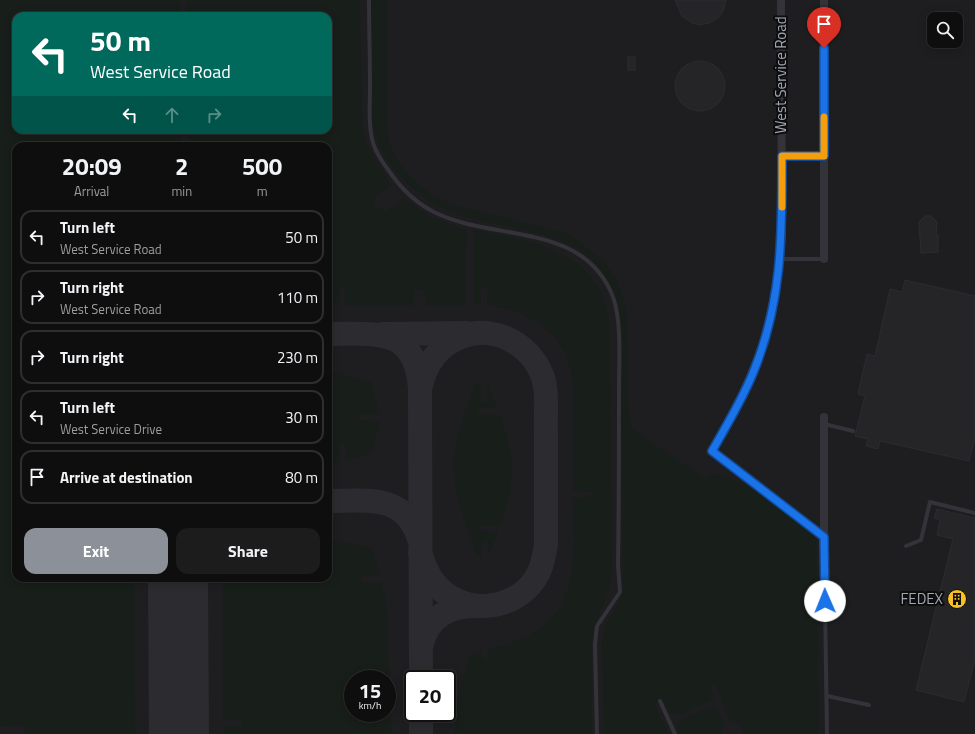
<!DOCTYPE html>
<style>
body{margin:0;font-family:"Titillium Web",sans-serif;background:#1c1c1c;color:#f1f3f6;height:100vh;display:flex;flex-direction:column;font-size:15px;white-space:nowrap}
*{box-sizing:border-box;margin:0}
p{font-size:13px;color:#9b9c9e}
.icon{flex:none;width:22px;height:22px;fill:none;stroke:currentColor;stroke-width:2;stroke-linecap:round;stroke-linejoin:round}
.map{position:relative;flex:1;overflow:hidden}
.details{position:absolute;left:12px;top:142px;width:320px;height:440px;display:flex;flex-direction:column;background:#0e0e0e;border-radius:12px;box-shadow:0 2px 10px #0003,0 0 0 1px #2e2e2e}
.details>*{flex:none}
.guide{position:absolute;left:12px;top:12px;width:320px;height:122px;border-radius:12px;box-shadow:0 2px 10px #0003,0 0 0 1px #2e2e2e;background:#00695c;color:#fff;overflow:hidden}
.fabs{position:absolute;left:927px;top:12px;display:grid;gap:8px}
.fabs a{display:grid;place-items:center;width:36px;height:36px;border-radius:8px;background:#0e0e0e;box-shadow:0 2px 10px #0003,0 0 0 1px #2e2e2e;font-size:20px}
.speed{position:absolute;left:344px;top:670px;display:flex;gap:8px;font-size:20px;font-weight:700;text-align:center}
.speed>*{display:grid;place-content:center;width:52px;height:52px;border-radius:50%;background:#0e0e0e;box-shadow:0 2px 10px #0003,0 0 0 1px #2e2e2e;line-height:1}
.speed small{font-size:10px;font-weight:400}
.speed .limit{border:2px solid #111;border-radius:6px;background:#fff;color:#111}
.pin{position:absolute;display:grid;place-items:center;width:34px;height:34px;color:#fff;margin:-41px -17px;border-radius:50% 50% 50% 0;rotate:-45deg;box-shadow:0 0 4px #0007}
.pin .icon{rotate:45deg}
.me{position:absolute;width:44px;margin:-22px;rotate:359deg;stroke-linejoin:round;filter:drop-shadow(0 0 3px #0008)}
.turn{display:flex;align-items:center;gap:14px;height:84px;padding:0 12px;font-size:18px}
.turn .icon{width:52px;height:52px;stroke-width:2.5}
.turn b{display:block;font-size:28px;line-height:34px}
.lanes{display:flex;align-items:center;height:38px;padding:0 12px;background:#0003;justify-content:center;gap:20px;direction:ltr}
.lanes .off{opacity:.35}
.eta{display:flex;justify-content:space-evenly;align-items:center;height:68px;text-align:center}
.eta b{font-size:24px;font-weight:700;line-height:28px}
.action{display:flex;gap:8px;margin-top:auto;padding:8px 12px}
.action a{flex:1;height:46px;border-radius:12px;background:#8c9099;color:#fff;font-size:16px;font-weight:700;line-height:46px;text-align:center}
.action a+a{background:#1c1c1c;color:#f1f3f6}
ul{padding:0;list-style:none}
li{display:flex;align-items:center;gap:12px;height:54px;margin:0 8px 6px;padding:0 4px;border:2px solid #2e2e2e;border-radius:12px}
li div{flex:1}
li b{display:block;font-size:15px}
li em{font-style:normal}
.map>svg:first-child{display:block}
.built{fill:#1e1e21;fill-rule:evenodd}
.green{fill:#181e19;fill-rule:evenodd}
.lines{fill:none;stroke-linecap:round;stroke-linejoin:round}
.taxiway{stroke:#2c2c30;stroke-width:24}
.runway{stroke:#2c2c30;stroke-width:60}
.building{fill:#252528;stroke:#2c2c30}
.lane{stroke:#333339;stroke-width:4}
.street{stroke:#333339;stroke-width:8}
.route-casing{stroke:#114b97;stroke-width:10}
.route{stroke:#1a73e8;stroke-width:7}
.slow{stroke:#f59e0b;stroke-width:7}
.labels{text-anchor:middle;stroke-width:4;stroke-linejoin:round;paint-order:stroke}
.street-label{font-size:15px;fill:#a2a7b5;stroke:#0d0d0e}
.poi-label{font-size:15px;fill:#a2a7b5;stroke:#0d0d0e;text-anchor:end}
</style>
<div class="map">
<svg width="975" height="734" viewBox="0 0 975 734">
<rect width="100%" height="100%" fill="#121213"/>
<path class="built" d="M0,0H975V734H0ZM16,16H328V130H16ZM934,19H956V41H934ZM16,146H328V578H16ZM353,679H387V713H353ZM413,679H447V713H413Z"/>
<g class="green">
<polygon points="0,0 180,0 180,16 16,16 16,130 182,130 182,146 16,146 16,578 134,578 135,734 25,734 24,725 1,726 0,734"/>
<polygon points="186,0 360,0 362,124 367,144 391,185 374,196 375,208 387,211 403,198 433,218 466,230 465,306 425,306 425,291 414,291 413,306 345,306 344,287 339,287 338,306 328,306 328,146 187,146 187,130 328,130 328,16 186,16"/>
<path d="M371,0H387V130L390,146L398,162L410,176L432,195L453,205L567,233L605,262L617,281L626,306L629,421L637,433L704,478L713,473L753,487L809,527L815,537L817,547L818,734H744L740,724L730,720L714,683L710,685L714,697L712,700L680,714L670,713L662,699L654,703L668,734H604L602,641L606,624L621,599L623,584L620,321C605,233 546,238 476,219C466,216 453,214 444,209C429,202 414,191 403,179C393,169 384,157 379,144C370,122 371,96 371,73C371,48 371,24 371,0Z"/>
<path d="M473,230L518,238L553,250L580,265L600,289L609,322L612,569L608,593L593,630L591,650L592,734H455L456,706L469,655L482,651V659H488V649C502,645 517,642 529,635C582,607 574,548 573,498L591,497L592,492L573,491C573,469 573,447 573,424C573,407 575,389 571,372C563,330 526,310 487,305V287L480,286L481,305H473Z"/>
<polygon points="328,370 371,382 380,414 360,414 360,420 380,421 372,453 345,461 345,443 339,443 339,462 328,465"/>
<path d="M481,382V402H487V382L497,408H479V414H499C516,460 516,479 500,525H480V531L498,532L488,556V541H482V557L476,553C464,519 449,485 455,448C458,427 468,406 475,386Z"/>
<path d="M328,538L372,549L380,576H362V582H381L386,599L392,734H224V726H242V720H223V583H237L238,578H328ZM353,679H387V713H353Z"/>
<path d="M712,707L719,711L724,723L720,734H679L676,728C683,714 698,712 712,707Z"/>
</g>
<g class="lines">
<g class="taxiway">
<path d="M328,334C376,334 416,326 420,389L421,679"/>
<polyline points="383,334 466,333"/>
<path d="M420,389C425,365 439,344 464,336C498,324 535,348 544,381C548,397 545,417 546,433C546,470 546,507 546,545C544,554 543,563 539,572C522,608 470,618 440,589C429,579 424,566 420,552"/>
<path d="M328,501C366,501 405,493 419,539"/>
<polyline points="178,586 179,578"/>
<path d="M422,644C428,617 450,606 476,606"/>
<polyline points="421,713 421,734"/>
</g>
<polyline class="runway" points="178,578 179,734"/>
</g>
<g class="building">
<polygon points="675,0 726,0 723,11 718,18 709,23 700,25 692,23 682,16"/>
<rect x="628" y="57" width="7" height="13"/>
<circle cx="700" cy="86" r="25"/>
<polygon points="925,216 931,216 937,222 936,235 938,235 938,252 921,253 919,222"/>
<polygon points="905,280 975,296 975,438 969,461 880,441 878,449 866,446 868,439 855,436 865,396 858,394 867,354 875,356 890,289 902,292"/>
<polygon points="937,509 975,518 975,659 964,702 916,690 953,539 937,535 940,520 934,518"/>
</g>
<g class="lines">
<g class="lane">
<path d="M369,0C369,29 370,57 370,86C370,105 368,125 373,143C376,153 383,163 389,171C400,187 416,203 434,212C493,242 584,221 613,297C622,321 619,364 619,390C619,448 619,507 618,565L620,592L597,626L595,644L597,734"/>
<polyline points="782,156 824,156"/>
<polyline points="780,259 824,259"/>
<polyline points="824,424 853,431"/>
<polyline points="824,537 827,734"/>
<polyline points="906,546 921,540 930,502 975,513"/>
<polyline points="827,696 869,705"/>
<polyline points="660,701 675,734"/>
</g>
<g class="street">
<path d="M781,0L782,236C775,324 756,376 712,451L824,537"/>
<polyline points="824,0 824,259"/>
<polyline points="824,417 824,537"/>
</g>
</g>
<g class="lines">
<g class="route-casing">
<path id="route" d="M824,48V156H782C782,232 783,301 753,373C742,400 727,425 712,451L824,537L825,601"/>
</g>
<use href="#route" class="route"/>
<polyline class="slow" points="782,207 782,156 824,156 824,117"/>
</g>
<defs>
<g id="building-disc" transform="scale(1)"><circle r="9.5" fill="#fabf23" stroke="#0d0d0e"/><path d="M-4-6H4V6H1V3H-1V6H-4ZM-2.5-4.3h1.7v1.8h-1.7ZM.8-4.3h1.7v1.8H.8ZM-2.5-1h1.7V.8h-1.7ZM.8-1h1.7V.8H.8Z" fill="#111"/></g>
</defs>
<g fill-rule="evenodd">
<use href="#building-disc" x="957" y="599"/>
</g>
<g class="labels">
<g class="street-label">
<text transform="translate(781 75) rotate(-90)" y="5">West Service Road</text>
</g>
<g class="poi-label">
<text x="943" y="604">FEDEX</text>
</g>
</g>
</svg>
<div class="fabs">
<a><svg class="icon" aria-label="search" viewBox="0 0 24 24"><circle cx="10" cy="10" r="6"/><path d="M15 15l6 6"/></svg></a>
</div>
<div class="speed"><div>15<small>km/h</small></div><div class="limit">20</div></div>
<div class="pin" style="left:824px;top:48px;background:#d93025"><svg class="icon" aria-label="arrive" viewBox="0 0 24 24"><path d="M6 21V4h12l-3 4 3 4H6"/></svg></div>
<svg class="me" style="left:825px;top:601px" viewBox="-20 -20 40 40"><circle r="19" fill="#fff"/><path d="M0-13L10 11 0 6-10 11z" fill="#1a73e8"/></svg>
<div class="guide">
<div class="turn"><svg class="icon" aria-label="left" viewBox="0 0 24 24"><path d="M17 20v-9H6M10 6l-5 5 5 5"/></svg><div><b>50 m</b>West Service Road</div></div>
<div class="lanes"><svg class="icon" aria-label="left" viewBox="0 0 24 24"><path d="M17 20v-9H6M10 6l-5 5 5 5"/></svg><svg class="icon off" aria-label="ahead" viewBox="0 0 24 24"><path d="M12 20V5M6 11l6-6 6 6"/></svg><svg class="icon off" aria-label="right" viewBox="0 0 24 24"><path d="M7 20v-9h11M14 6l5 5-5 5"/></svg></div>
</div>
<section class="details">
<div class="eta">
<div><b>20:09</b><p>Arrival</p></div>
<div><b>2</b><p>min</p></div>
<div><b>500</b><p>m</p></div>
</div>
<ul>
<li><svg class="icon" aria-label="left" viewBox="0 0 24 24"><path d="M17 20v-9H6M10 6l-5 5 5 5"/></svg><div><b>Turn left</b><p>West Service Road</p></div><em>50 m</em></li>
<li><svg class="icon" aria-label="right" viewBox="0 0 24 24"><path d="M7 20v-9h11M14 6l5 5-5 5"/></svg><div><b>Turn right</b><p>West Service Road</p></div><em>110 m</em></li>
<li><svg class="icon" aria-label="right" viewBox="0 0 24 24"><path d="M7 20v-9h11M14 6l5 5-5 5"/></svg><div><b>Turn right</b></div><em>230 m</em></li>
<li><svg class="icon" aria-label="left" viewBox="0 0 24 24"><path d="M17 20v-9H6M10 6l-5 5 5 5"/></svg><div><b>Turn left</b><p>West Service Drive</p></div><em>30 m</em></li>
<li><svg class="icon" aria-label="arrive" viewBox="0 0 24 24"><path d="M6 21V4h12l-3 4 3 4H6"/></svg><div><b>Arrive at destination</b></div><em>80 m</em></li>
</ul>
<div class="action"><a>Exit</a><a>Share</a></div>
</section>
</div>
